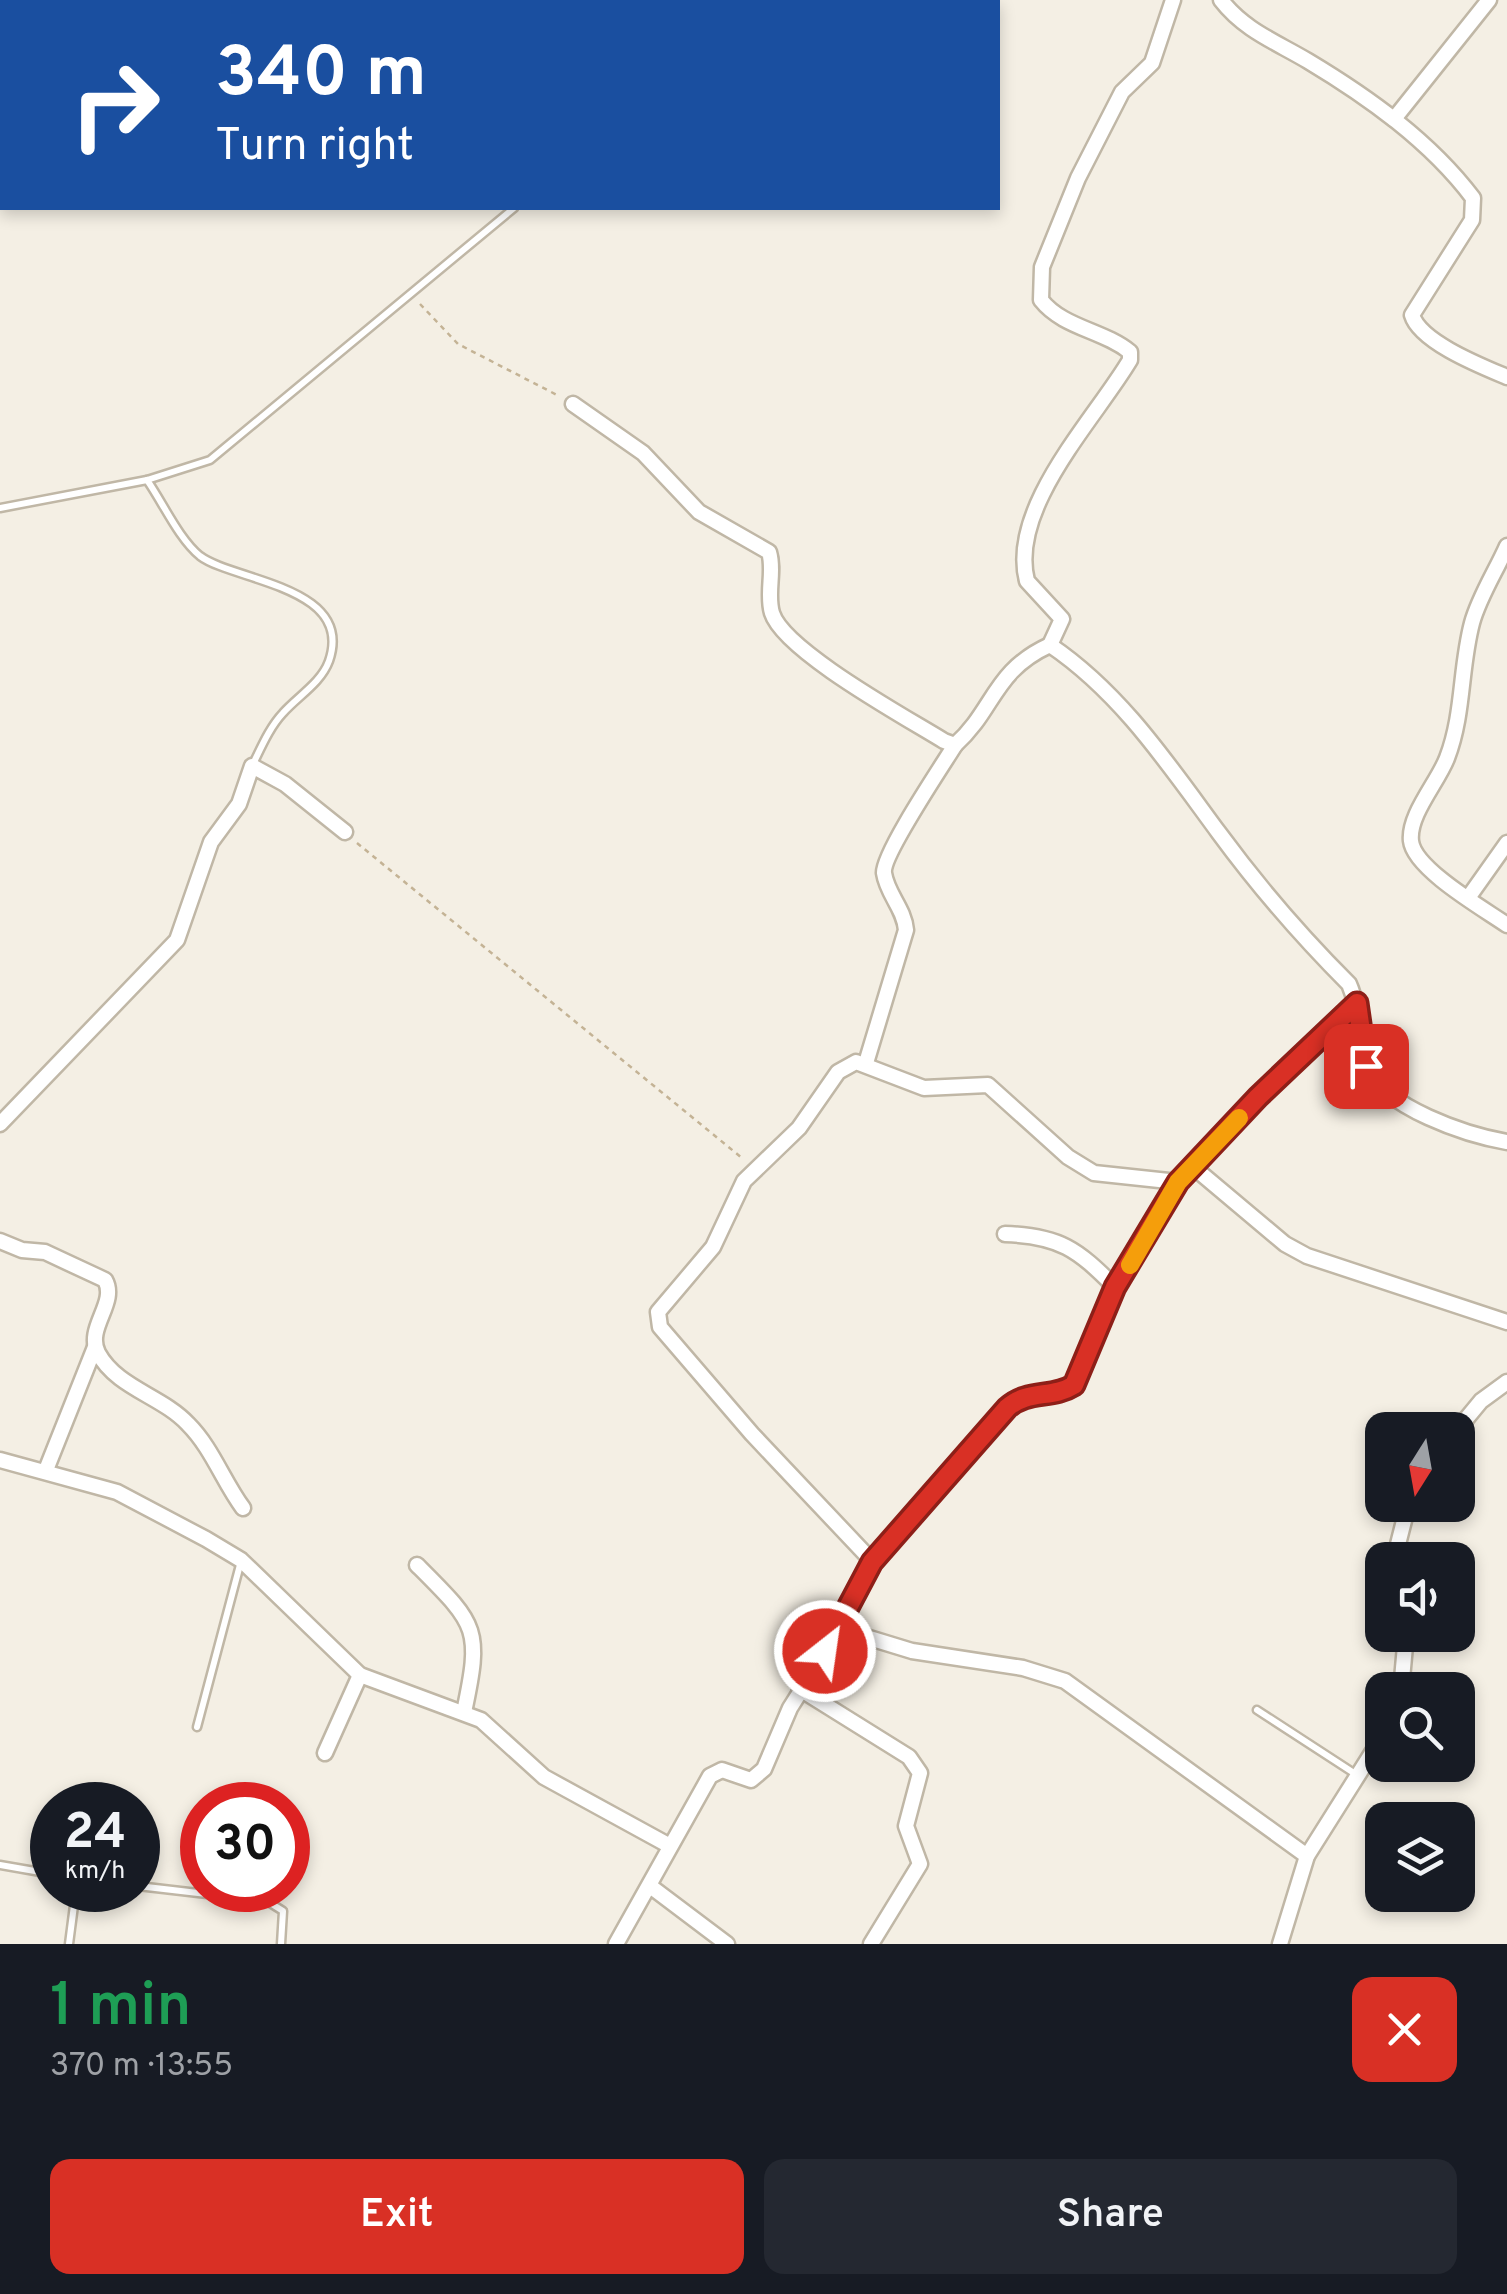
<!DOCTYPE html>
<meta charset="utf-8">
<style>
body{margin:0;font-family:Overpass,sans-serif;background:#242831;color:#f1f3f6;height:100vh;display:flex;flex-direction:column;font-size:38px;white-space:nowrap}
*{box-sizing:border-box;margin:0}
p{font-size:32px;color:#9ea1a6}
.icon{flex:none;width:55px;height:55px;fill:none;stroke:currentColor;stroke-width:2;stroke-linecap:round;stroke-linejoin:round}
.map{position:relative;height:1944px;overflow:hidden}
.drawer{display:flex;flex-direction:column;background:#171b24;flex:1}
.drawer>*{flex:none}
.banner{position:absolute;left:0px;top:0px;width:1000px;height:210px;box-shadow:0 5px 15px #0003;background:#1a4fa0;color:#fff;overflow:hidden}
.needle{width:65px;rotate:191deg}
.controls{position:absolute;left:1365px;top:1412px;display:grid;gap:20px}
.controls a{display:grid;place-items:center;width:110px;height:110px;border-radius:20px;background:#171b24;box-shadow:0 5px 15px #0003;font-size:50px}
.speed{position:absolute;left:30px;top:1782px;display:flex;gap:20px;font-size:50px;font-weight:700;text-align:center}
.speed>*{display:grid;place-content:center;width:130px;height:130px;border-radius:50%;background:#171b24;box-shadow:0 5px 15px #0003;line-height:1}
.speed small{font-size:25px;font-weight:400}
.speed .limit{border:15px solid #d22;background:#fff;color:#111}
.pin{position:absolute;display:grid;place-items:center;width:85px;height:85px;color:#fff;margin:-42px;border-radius:20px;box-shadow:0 5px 15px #0006}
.me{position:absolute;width:110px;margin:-55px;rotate:30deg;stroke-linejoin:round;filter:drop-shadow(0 0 8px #0008)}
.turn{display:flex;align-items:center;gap:35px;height:210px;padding:0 50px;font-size:45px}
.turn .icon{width:130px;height:130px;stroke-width:2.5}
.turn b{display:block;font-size:70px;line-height:85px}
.round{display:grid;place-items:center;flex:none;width:105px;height:105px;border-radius:20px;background:#242831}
.head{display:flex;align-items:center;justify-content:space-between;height:170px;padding:0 50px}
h1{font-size:60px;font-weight:600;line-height:75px;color:#1e9e55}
.button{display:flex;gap:20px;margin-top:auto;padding:20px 50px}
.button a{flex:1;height:115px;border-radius:20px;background:#d93025;color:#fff;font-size:40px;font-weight:600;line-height:115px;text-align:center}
.button a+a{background:#242831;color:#f1f3f6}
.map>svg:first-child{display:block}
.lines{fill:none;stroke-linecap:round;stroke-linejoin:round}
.service-casing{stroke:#c0b7a6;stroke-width:11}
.minor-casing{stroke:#c0b7a6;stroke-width:19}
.path{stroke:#c4b395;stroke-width:2.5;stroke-dasharray:5 5;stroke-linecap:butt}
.service{stroke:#fff;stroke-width:6}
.minor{stroke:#fff;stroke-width:14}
.route-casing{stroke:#8d1f18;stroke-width:25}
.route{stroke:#d93025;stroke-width:18}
.slow{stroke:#f59e0b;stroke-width:18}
</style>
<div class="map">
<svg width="1507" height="1944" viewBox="0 0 1507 1944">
<rect width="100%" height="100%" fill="#f4efe4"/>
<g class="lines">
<g class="service-casing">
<g id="service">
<polyline points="668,2 668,0"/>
<path d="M147,480C163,503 179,539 200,556C233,581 355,586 329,661C321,683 298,696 283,713C269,728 261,748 252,766"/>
<polyline points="0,508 147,480 210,460 514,208"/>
<polyline points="1257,1710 1357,1775"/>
<polyline points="197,1727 241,1561"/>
<polyline points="0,1865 52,1874"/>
<polyline points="138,1886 267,1901 283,1911 281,1944"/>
<polyline points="69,1944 76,1890"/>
</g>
</g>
<g class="minor-casing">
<g id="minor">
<path d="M1221,0C1244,30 1276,42 1308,61C1368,97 1430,141 1473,198L1472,220L1412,315C1420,342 1481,366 1507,377"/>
<polyline points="1394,119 1489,0"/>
<path d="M573,404L643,453L699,512L769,552C775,571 766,593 772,613C784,651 907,718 944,741L955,745C995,709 993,671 1050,645C1121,693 1168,764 1219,833C1258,886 1302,937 1349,984C1361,1011 1356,1041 1367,1067C1384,1108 1467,1135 1507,1142"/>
<path d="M1507,546C1496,571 1479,597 1472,623C1460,668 1464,714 1447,758C1438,782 1408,815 1411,841C1414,869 1484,909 1507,925"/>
<path d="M1050,645L1062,619L1027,581C1008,508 1095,419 1130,360V352C1103,330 1063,328 1041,300L1042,267L1078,178L1122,92L1152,63L1173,0"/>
<polyline points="1468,898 1507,843"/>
<path d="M866,1063L906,930C904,908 887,894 884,873C882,855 942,766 955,745"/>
<polyline points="0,1124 177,940 211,842 239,804 252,766 285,784 345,832"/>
<polyline points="1191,1165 1285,1244 1307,1256 1507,1322"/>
<path d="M1005,1234C1060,1236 1077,1249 1115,1287"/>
<path d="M0,1241L22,1250L45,1252L105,1280C118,1303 85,1328 98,1353C117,1388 162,1396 188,1424C212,1448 223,1481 243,1508"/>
<polyline points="1457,1430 1481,1401 1507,1382"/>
<polyline points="0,1460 117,1492 206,1539 241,1560 360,1675 481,1720 544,1777 670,1846"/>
<polyline points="46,1470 95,1347"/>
<polyline points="1394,1560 1408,1505"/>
<polyline points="872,1561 1016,1399 1062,1393 1074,1385 1115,1287 1178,1182 1258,1097 1357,1003"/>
<path d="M417,1565C477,1625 482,1628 464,1712"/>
<polyline points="840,1629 912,1651 1023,1668 1065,1681 1307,1856"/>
<polyline points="800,1689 909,1757 920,1773 906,1826 920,1864 871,1944"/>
<polyline points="1401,1690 1406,1635"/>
<polyline points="325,1753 360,1675"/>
<polyline points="650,1886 727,1944"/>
<polyline points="616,1944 710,1776 722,1770 751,1780 764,1769 790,1708 840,1629 872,1561 752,1434 660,1327 658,1312 713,1247 744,1181 799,1128 838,1072 856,1062 924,1088 988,1085 1068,1157 1094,1173 1178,1182"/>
<polyline points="1280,1944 1307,1856 1382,1737"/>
</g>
</g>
<g class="path">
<polyline points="420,304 458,344 557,395"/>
<polyline points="357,843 742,1158"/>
</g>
<use href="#service" class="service"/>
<use href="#minor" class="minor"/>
</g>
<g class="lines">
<g class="route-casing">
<path id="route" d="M825,1651L872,1562L1007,1408C1028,1389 1052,1399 1074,1385L1115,1287L1178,1182L1258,1097L1357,1003L1366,1066"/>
</g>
<use href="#route" class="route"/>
<polyline class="slow" points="1130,1265 1178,1182 1239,1118"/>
</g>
</svg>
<div class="controls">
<a><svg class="needle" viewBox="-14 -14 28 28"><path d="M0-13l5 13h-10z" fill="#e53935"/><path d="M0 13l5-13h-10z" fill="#9ea1a6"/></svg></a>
<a><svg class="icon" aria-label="sound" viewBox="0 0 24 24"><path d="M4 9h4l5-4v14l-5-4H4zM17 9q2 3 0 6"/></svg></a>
<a><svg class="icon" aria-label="search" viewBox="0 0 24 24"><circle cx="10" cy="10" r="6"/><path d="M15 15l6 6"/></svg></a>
<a><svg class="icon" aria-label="layers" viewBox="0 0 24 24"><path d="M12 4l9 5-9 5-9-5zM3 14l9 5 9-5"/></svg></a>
</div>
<div class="speed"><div>24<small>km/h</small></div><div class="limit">30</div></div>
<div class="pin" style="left:1366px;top:1066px;background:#d93025"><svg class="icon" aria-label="arrive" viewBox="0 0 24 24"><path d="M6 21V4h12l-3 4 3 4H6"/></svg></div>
<svg class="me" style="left:825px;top:1651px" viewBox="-20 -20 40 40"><circle r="17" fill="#d93025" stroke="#fff" stroke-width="3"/><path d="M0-11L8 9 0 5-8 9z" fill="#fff"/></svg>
<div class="banner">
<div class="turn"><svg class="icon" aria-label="right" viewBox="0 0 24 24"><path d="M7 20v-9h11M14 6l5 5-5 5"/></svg><div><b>340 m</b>Turn right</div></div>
</div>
</div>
<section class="drawer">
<div class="head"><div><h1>1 min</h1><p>370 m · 13:55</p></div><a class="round" style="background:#d93025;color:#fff"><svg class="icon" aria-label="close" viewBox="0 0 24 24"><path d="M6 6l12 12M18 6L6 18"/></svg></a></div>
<div class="button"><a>Exit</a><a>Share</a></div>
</section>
